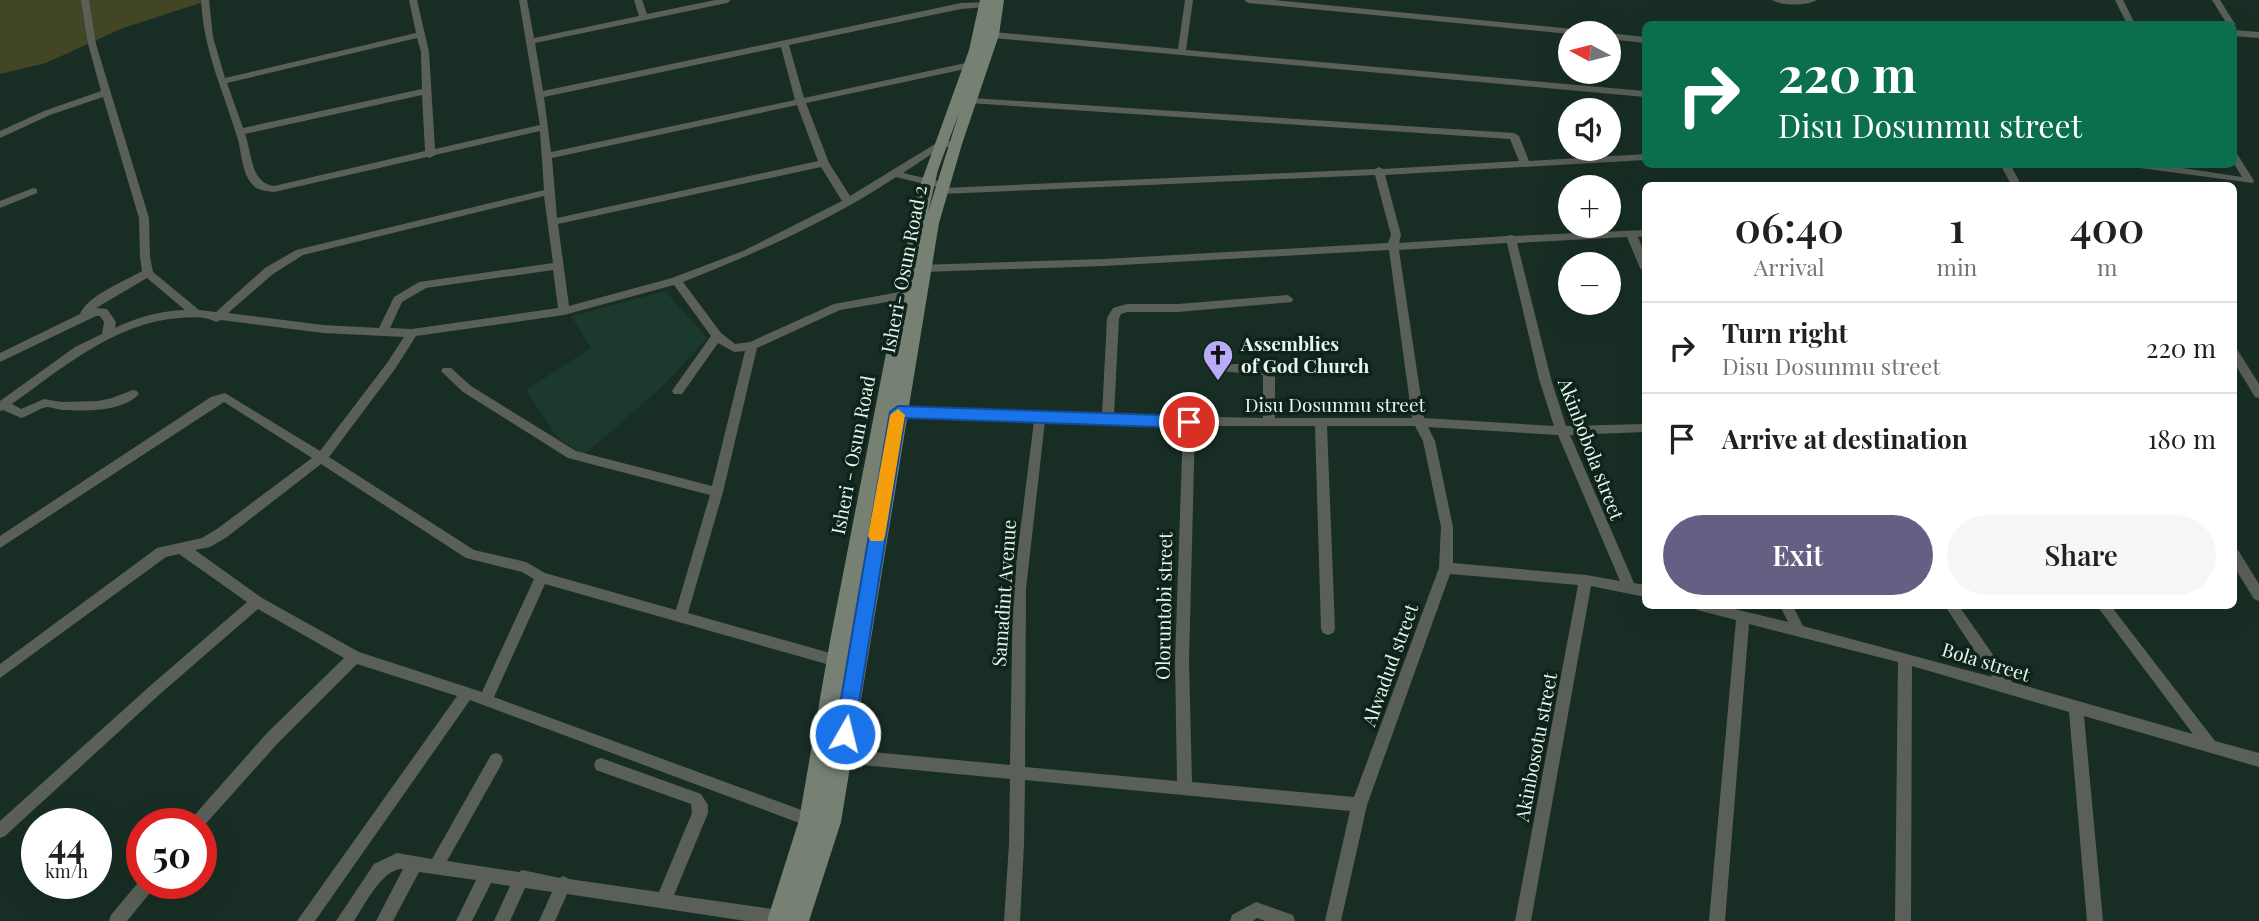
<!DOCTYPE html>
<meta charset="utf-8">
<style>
body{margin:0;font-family:"Playfair Display",serif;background:#f6f6f6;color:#202124;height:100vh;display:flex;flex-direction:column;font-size:26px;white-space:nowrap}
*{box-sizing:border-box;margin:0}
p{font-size:23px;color:#757577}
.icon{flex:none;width:38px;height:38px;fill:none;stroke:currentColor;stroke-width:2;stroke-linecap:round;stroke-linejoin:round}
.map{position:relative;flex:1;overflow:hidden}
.side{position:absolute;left:1642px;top:182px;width:595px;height:427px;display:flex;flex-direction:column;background:#fff;border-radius:10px;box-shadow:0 7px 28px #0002}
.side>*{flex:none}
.hud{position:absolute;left:1642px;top:21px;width:595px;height:147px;border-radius:10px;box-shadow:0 7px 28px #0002;background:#0b6e4f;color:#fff;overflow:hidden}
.needle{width:46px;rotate:277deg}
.controls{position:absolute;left:1558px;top:21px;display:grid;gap:14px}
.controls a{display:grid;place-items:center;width:63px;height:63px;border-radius:50%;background:#fff;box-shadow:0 7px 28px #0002;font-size:35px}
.speed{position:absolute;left:21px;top:808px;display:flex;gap:14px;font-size:35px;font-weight:700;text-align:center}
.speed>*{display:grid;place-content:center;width:91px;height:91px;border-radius:50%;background:#fff;box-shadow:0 7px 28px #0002;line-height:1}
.speed small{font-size:18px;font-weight:400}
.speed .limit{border:10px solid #d22;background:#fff;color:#111}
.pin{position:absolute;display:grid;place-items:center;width:60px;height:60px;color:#fff;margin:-30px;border:4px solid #fff;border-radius:50%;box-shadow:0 2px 7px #0007}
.me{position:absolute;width:77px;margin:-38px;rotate:8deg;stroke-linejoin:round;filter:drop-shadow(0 0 5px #0008)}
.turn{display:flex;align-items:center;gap:24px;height:147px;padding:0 21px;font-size:32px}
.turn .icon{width:91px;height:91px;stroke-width:2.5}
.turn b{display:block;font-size:49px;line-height:60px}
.eta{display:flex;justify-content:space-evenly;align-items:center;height:119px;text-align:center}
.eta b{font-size:42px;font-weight:600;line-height:49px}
.primary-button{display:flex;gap:14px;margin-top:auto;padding:14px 21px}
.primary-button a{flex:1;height:80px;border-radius:42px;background:#655f83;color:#fff;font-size:28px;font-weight:600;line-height:80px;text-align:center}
.primary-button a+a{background:#f6f6f6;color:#202124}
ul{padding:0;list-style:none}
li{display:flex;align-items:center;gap:21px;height:91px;padding:0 21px;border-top:2px solid #e0e0e0}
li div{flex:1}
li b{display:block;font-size:26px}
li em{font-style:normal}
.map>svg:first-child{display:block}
.built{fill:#1b392c}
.green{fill:#424526}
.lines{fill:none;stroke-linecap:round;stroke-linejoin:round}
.street{fill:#5a6058;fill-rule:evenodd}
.secondary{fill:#768073;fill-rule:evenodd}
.route{fill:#1a73e8;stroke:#114b97;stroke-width:2}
.slow{fill:#f59e0b}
.labels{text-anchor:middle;stroke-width:7;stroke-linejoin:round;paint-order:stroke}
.street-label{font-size:19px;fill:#e8f5ee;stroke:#0e241b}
.poi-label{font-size:19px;font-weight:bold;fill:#e8f5ee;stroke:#0e241b;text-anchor:start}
</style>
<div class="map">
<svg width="2259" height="921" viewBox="0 0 2259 921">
<rect width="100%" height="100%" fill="#182e24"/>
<polygon class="built" points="665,291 707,338 665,384 584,455 557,437 526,390 591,348 571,316"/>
<polygon class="green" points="0,0 210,0 123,28 46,63 0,74"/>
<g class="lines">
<g class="street">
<path d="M81,0H89L96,44L149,218L150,257L153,272L199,310L216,312L265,268L296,250L544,190L540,131L435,155L430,158L427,157L274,192C267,191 259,191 254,186C242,175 242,155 238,140C224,91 204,54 201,0H209L213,37L225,78L416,33L409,0H417L429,52L435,149L540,125L519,0H527L534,38L639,16L634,0H642L647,14L715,0H731L727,3L535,43L543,91L961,3L988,2L989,4L985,7L961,9L789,45L804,98L970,62L975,65L970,68L806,103L829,163L850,196L940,141H955L960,144L955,147H942L903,173L946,183L947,185L944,188L1375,169L1379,167L1383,169L1519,161L1510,139L969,103V99L972,98L1514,133L1519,136L1529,161L1645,154V160L1385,175L1401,235L1399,243L1507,236L1511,235L1515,236L1645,230V236L1638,237L1645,255V272L1640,268L1627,237L1517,243L1551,379L1566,426L1645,424V432L1570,435L1634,583L1645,585V597L1591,586L1531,921H1515L1578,585L1450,574L1367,805L1341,921H1325L1350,811L1025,780L1024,844L1020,921H1004L1009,844L1010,779L841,763L836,761L834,756L836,751L841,749L1010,765L1013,589L1034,421L898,416L892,412L894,409L1102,415L1107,318L1113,308L1127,304H1178L1288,295L1293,299L1292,302L1178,312H1127L1121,314L1119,318L1114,415L1263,418V375L1219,371L1217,368L1219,365L1223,364C1239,365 1263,361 1275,373V418H1412L1389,250L1104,266L923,272L919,271L918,268L919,265L1104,259L1388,243L1391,235L1375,175L941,194L936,191L941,188L896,177C830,221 756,253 683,282L721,333L735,344L750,342L834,304L905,291L910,295L905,299L840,310L757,348L723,492L688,613L837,655L842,657L844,661L842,665L837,667L545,584L494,697L815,815L818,820L815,825L810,827L470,700L315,921H297L457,696L357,664L278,743L201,829V824H189L191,819L267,733L344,658L258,609L160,694L5,836L0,838V821L150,686L247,602L179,554L166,557L0,678V664L157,548L202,538L217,529L312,458L224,402L0,548V536L211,397L225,393L320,451L387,363L404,337L323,333L221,320L216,322C205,316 192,317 179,318C116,322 61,369 12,404L21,409L44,399L61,402L98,401L112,398L133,390L137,391L139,394C122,412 86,411 63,410C58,410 52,407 47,407C39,408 29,416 21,418L3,410L0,411V401L75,347L102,334L104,322L100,316H96L0,362V353L80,314C87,296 125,281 142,271L140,257L139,218L103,97L50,115L0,138V131L44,111L101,91L88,44ZM417,38L421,52L422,89L243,128L227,83ZM781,47L795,100L551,152L544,97ZM422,95L425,151L274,186C250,183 252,152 245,134ZM797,105L818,161L557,218L552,158ZM821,167L842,201L743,251L672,278L569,306L558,224ZM544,196L553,263L419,282L394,297L379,328L323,325L228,313L273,274L303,255ZM1507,243L1539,379L1554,426L1424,418L1399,250ZM553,270L558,308L412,329L390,328L402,302L426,288ZM147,278L185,310C159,311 138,317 115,328L116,322L107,309L96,308ZM674,285L711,336L674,388L672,391L674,394H682L718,343L734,352L745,351L712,486L576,451L471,386L451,368H443L441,371L463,392L568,458L710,495L676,610L545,573L526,562L474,550L329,457L395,369L416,336L564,315ZM1045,421L1183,426L1175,661L1177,781L1025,767L1026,589ZM1195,426H1315L1321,629L1323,633L1328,635L1333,633L1335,629L1327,426H1415L1423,441L1441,527L1439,568L1354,797L1192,782L1189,661ZM1428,427L1558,435L1620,581L1586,575L1453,563V527L1435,441ZM321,464L466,558L522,572L534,579L482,692L359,652L262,598L195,550L210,547L227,537Z"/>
<polygon points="1185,0 1193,0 1186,50 1645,91 1645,97 993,38 989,35 993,32 1178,49"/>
<polygon points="1244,0 1274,0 1584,30 1588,33 1570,34 1248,3"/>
<path d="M1772,0H1817C1806,6 1783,6 1772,0Z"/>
<polygon points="2115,0 2123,0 2135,24 2127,24"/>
<polygon points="2212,0 2220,0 2235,24 2234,26 2227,24"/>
<polygon points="2233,30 2259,32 2259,38 2233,36"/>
<polygon points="1608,33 1645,37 1645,43 1608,39"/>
<polygon points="2233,151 2236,152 2254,181 2253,183 2132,167 2127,164 2156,164 2242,177 2233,162"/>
<polygon points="2000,164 2010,164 2022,186 2012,186"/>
<polygon points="33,188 37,189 37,193 0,208 0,201"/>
<polygon points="2233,348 2237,349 2259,384 2259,398 2255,397 2233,361"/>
<polygon points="2233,549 2238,550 2259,584 2259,601 2254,599 2233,565"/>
<polygon points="1695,606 1722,606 1788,622 1780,606 1793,606 1803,626 1992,677 1945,606 1959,606 2012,682 2193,734 2097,606 2111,606 2215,741 2259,753 2259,767 2084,716 2103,921 2087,921 2069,712 1912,666 1911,921 1895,921 1898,662 1749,624 1725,921 1709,921 1736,620 1697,610"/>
<path d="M496,753L501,755L503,760L501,765L447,861L519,872L522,870L560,878L563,876L569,879L659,892L692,813L691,804L596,770L594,765L596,760L601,758L701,794L708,805V813L674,895L779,910L785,912L787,918L786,921H746L567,894L555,921H539L552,892L525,888L510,921H494L510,886L491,883L472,921H456L476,880L419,872L393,921H376L403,869C383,867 364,906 354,921H336L374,864L397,853L432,859L491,755Z"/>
<polygon points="141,879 142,884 155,884 153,889 127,921 109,921 111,915"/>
<polygon points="1256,902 1293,915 1295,921 1265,921 1257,918 1253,921 1230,921 1232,915"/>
</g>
<path class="secondary" d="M980,0H1004L999,35L962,144L939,223L841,822L809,921H767L799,820L830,641L917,194L969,50ZM959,113L928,212L938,170Z"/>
</g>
<polygon class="route" points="898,406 1189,416 1197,422 1189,428 905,418 854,734 851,740 845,743 838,740 835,734 890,412"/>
<polygon class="slow" points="898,409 905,415 885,536 883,541 871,541 868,536 890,415"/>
<defs>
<g id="church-pin" transform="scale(1.575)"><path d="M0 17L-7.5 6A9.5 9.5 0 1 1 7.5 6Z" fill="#b9abf7" stroke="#0e241b"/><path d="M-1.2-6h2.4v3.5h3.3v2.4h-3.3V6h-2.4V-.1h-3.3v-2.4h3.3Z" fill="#111"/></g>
</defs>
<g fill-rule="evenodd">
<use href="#church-pin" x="1218" y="355"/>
</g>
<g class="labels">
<g class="street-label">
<text transform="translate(904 269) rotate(-79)" y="7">Isheri- Osun Road 2</text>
<text x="1335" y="412">Disu Dosunmu street</text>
<text transform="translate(1591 449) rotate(69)" y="7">Akinbobola street</text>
<text transform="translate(853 455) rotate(-79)" y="7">Isheri - Osun Road</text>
<text transform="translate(1004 593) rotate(-86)" y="7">Samadint Avenue</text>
<text transform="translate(1164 606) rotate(-89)" y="7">Oloruntobi street</text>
<text transform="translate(1986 662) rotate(17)" y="7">Bola street</text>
<text transform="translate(1390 665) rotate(-70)" y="7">Alwadud street</text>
<text transform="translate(1536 747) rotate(-79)" y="7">Akinbosotu street</text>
</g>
<g class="poi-label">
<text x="1241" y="351">Assemblies<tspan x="1241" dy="22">of God Church</tspan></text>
</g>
</g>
</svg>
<div class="controls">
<a><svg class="needle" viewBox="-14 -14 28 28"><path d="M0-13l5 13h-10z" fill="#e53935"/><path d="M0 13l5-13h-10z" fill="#757577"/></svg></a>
<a><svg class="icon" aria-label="sound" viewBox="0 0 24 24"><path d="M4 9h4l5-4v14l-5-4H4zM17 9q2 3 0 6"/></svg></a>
<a>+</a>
<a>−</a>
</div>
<div class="speed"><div>44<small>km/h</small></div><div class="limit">50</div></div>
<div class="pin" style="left:1189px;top:422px;background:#d93025"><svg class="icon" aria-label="arrive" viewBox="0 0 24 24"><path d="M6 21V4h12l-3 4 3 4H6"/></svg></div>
<svg class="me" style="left:845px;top:734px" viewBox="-20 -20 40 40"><circle r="17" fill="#1a73e8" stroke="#fff" stroke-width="3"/><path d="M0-11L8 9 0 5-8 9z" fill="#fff"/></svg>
<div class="hud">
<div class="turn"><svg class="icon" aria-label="right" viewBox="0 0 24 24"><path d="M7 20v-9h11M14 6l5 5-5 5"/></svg><div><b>220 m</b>Disu Dosunmu street</div></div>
</div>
<section class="side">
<div class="eta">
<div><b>06:40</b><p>Arrival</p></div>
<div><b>1</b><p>min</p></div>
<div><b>400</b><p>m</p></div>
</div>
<ul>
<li><svg class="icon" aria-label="right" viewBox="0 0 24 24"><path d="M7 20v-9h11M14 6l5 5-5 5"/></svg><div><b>Turn right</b><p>Disu Dosunmu street</p></div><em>220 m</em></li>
<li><svg class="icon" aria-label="arrive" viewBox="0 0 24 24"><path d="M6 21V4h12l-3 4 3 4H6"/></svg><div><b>Arrive at destination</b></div><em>180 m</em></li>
</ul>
<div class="primary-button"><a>Exit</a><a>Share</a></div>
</section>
</div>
